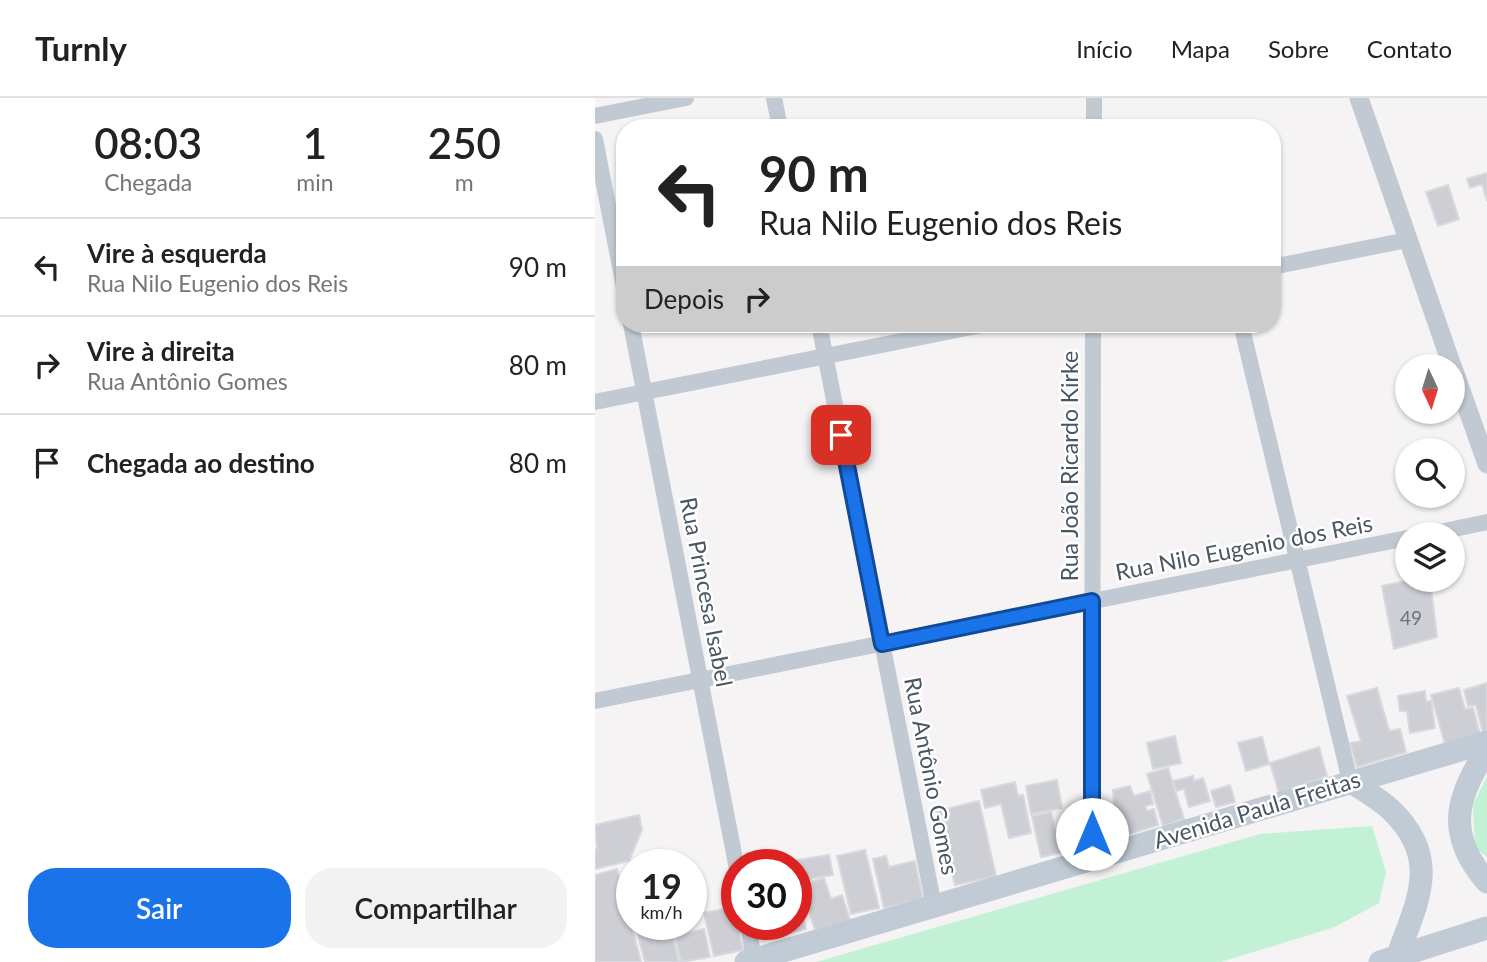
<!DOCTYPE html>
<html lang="pt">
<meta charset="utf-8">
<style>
body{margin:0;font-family:Lato,sans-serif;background:#f2f2f2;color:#222;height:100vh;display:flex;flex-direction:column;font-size:26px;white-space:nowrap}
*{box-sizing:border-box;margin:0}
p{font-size:23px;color:#767676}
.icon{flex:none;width:38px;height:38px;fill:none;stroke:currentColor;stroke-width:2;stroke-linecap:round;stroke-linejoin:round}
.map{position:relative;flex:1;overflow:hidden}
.drawer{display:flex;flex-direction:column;background:#fff;width:595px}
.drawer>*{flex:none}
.hud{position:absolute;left:21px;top:21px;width:665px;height:214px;border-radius:28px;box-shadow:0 2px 5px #0004;background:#fff;color:#222;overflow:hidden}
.needle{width:46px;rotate:176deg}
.buttons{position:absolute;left:800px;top:256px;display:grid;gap:14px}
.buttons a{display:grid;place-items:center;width:70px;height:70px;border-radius:50%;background:#fff;box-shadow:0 2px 5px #0004;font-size:35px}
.speed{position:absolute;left:21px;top:751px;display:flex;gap:14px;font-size:35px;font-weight:700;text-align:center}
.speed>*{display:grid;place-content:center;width:91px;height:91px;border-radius:50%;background:#fff;box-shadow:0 2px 5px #0004;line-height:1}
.speed small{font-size:18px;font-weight:400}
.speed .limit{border:10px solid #d22;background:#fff;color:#111}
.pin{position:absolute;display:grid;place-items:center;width:60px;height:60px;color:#fff;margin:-30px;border-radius:14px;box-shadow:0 4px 10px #0006}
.me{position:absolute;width:77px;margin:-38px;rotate:0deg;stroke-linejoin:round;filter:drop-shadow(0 0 5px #0008)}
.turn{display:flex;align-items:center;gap:24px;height:147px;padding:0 28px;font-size:32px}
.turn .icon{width:91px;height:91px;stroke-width:2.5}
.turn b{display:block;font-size:49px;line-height:60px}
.then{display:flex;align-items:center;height:66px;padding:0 28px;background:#0003;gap:14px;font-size:26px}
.eta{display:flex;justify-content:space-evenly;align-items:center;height:119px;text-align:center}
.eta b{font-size:42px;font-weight:600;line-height:49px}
.action{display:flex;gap:14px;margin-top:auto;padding:14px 28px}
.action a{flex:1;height:80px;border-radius:28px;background:#1a73e8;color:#fff;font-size:28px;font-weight:600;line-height:80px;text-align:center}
.action a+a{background:#f2f2f2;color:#222}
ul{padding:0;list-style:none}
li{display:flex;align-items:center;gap:21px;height:98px;padding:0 28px;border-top:2px solid #e0e0e0}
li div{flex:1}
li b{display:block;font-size:26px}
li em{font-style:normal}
header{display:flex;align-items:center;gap:42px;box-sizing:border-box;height:98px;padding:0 35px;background:#fff;border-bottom:2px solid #e0e0e0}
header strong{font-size:33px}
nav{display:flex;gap:38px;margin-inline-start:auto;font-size:24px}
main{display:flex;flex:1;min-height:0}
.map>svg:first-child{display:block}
.green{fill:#c3f1d5}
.building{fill:#cdcfd5;stroke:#d7d9de;stroke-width:2}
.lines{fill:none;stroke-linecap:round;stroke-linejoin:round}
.minor{stroke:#c1cad2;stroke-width:16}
.tertiary{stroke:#c1cad2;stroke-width:19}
.secondary{stroke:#c1cbd6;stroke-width:23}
.route-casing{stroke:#114b97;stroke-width:18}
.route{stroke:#1a73e8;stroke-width:12}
.labels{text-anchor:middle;stroke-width:5;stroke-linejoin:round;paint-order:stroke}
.number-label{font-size:19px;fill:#6b747e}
.street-label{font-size:23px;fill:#4a5661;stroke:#fff}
</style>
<header>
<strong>Turnly</strong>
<nav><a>Início</a><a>Mapa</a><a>Sobre</a><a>Contato</a></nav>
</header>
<main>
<section class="drawer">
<div class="eta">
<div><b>08:03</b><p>Chegada</p></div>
<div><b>1</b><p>min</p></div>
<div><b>250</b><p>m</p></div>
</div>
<ul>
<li><svg class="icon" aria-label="left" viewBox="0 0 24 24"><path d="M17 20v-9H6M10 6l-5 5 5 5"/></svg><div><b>Vire à esquerda</b><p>Rua Nilo Eugenio dos Reis</p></div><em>90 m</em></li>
<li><svg class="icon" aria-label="right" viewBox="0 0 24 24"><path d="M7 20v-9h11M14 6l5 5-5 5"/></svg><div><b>Vire à direita</b><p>Rua Antônio Gomes</p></div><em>80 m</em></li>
<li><svg class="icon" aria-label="arrive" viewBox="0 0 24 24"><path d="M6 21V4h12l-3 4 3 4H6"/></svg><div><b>Chegada ao destino</b></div><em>80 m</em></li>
</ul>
<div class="action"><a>Sair</a><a>Compartilhar</a></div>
</section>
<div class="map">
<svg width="892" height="864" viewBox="0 0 892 864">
<rect width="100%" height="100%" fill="#f5f3f3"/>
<g class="green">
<polygon points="892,678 892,759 880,749 878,707"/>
<polygon points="777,728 791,774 784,805 740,829 626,864 221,864 665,736"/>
</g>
<g class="building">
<polygon points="892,75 892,103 887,86 875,90 872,81"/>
<polygon points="853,87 864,121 843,128 831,94"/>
<polygon points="819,481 835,481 842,539 799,551 787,488"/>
<polygon points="892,585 892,634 888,635 881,607 873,608 869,592"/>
<polygon points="782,590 794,633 805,631 811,654 762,669 755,645 766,643 752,598"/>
<polygon points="864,590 870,611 878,610 885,636 850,646 836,597"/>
<polygon points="830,593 831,604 836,603 840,630 815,635 812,613 805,613 803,598"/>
<polygon points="580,638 586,665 558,671 552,645"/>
<polygon points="667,639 674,666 651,673 643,645"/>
<polygon points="724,649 732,678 684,695 675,665"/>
<polygon points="573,670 589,721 568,728 552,676"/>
<polygon points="598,678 599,683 608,680 615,703 594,709 589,691 581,693 578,683"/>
<polygon points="462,682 467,710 436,716 431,688"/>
<polygon points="420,684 423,698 428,697 436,735 414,740 406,706 390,710 386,692"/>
<polygon points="635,687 640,704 621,709 616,693"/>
<polygon points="535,688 539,698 555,693 558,706 550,708 552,713 559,711 563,727 528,738 521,734 518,692"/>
<polygon points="384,703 401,778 360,787 342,713"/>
<polygon points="456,714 462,741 471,737 474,753 446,759 437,718"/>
<polygon points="44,717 47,732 34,763 0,771 0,751 2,751 0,727"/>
<polygon points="270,752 284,810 256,816 242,758"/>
<polygon points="234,757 238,777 201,783 201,766 180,766"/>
<polygon points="291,758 294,769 320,763 328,801 289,810 278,761"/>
<polygon points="22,771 46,864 0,864 0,777"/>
<polygon points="229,780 236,801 247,797 255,822 220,832 206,787"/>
<polygon points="205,790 209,807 205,808 211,831 181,839 177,826 201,826 201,791"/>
<polygon points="138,809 148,852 119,858 109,815"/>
<polygon points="40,826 75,826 84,864 50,864"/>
<polygon points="109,831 115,859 86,864 80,838"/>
</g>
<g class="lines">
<g class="minor">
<polyline points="179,0 185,30"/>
<polyline points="0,18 91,0"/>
<polyline points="499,30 499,0"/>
<polyline points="0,41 30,194"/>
<polyline points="677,169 812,142"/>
<polyline points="36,226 142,771"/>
<polyline points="224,226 339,808"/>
<polyline points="646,226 755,683"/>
<polyline points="0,304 392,226"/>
<polyline points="835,436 892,424"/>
<polyline points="0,603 812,440"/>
<polyline points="497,762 498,226"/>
<polyline points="153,826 159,862"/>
</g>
<g class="tertiary">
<polyline points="764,0 857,268"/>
<polyline points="858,270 892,366"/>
</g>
<g class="secondary">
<path d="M892,652C860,700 851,737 892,784"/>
<path d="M755,683C768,692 783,700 795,711C847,760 823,802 802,859"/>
<polyline points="151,864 892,644"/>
<polyline points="785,864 892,830"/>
</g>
</g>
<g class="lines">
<g class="route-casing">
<polyline id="route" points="246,337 287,546 497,503 497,736"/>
</g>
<use href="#route" class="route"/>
</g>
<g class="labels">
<g class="number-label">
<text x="816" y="527">49</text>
</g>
<g class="street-label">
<text transform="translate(475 368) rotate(-90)" y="8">Rua João Ricardo Kirke</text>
<text transform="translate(649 450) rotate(-11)" y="8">Rua Nilo Eugenio dos Reis</text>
<text transform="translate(111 494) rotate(79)" y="8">Rua Princesa Isabel</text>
<text transform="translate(336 678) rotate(79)" y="8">Rua Antônio Gomes</text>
<text transform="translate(662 712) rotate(-17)" y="8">Avenida Paula Freitas</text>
</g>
</g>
</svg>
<div class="buttons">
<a><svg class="needle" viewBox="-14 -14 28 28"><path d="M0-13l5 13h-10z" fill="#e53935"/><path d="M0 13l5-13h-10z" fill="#767676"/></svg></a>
<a><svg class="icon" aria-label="search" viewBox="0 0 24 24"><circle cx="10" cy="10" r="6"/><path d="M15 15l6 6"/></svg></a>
<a><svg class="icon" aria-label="layers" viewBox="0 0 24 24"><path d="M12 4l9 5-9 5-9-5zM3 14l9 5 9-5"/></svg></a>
</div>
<div class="speed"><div>19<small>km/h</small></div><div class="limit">30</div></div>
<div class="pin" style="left:246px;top:337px;background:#d93025"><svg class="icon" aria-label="arrive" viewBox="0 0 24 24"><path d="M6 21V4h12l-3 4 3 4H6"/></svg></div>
<svg class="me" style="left:497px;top:736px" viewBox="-20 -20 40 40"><circle r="19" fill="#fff"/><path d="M0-13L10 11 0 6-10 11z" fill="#1a73e8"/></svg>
<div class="hud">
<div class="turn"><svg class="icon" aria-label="left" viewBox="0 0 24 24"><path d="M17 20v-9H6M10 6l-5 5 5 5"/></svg><div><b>90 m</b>Rua Nilo Eugenio dos Reis</div></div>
<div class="then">Depois<svg class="icon" aria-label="right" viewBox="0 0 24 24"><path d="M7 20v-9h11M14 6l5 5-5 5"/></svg></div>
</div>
</div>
</main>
